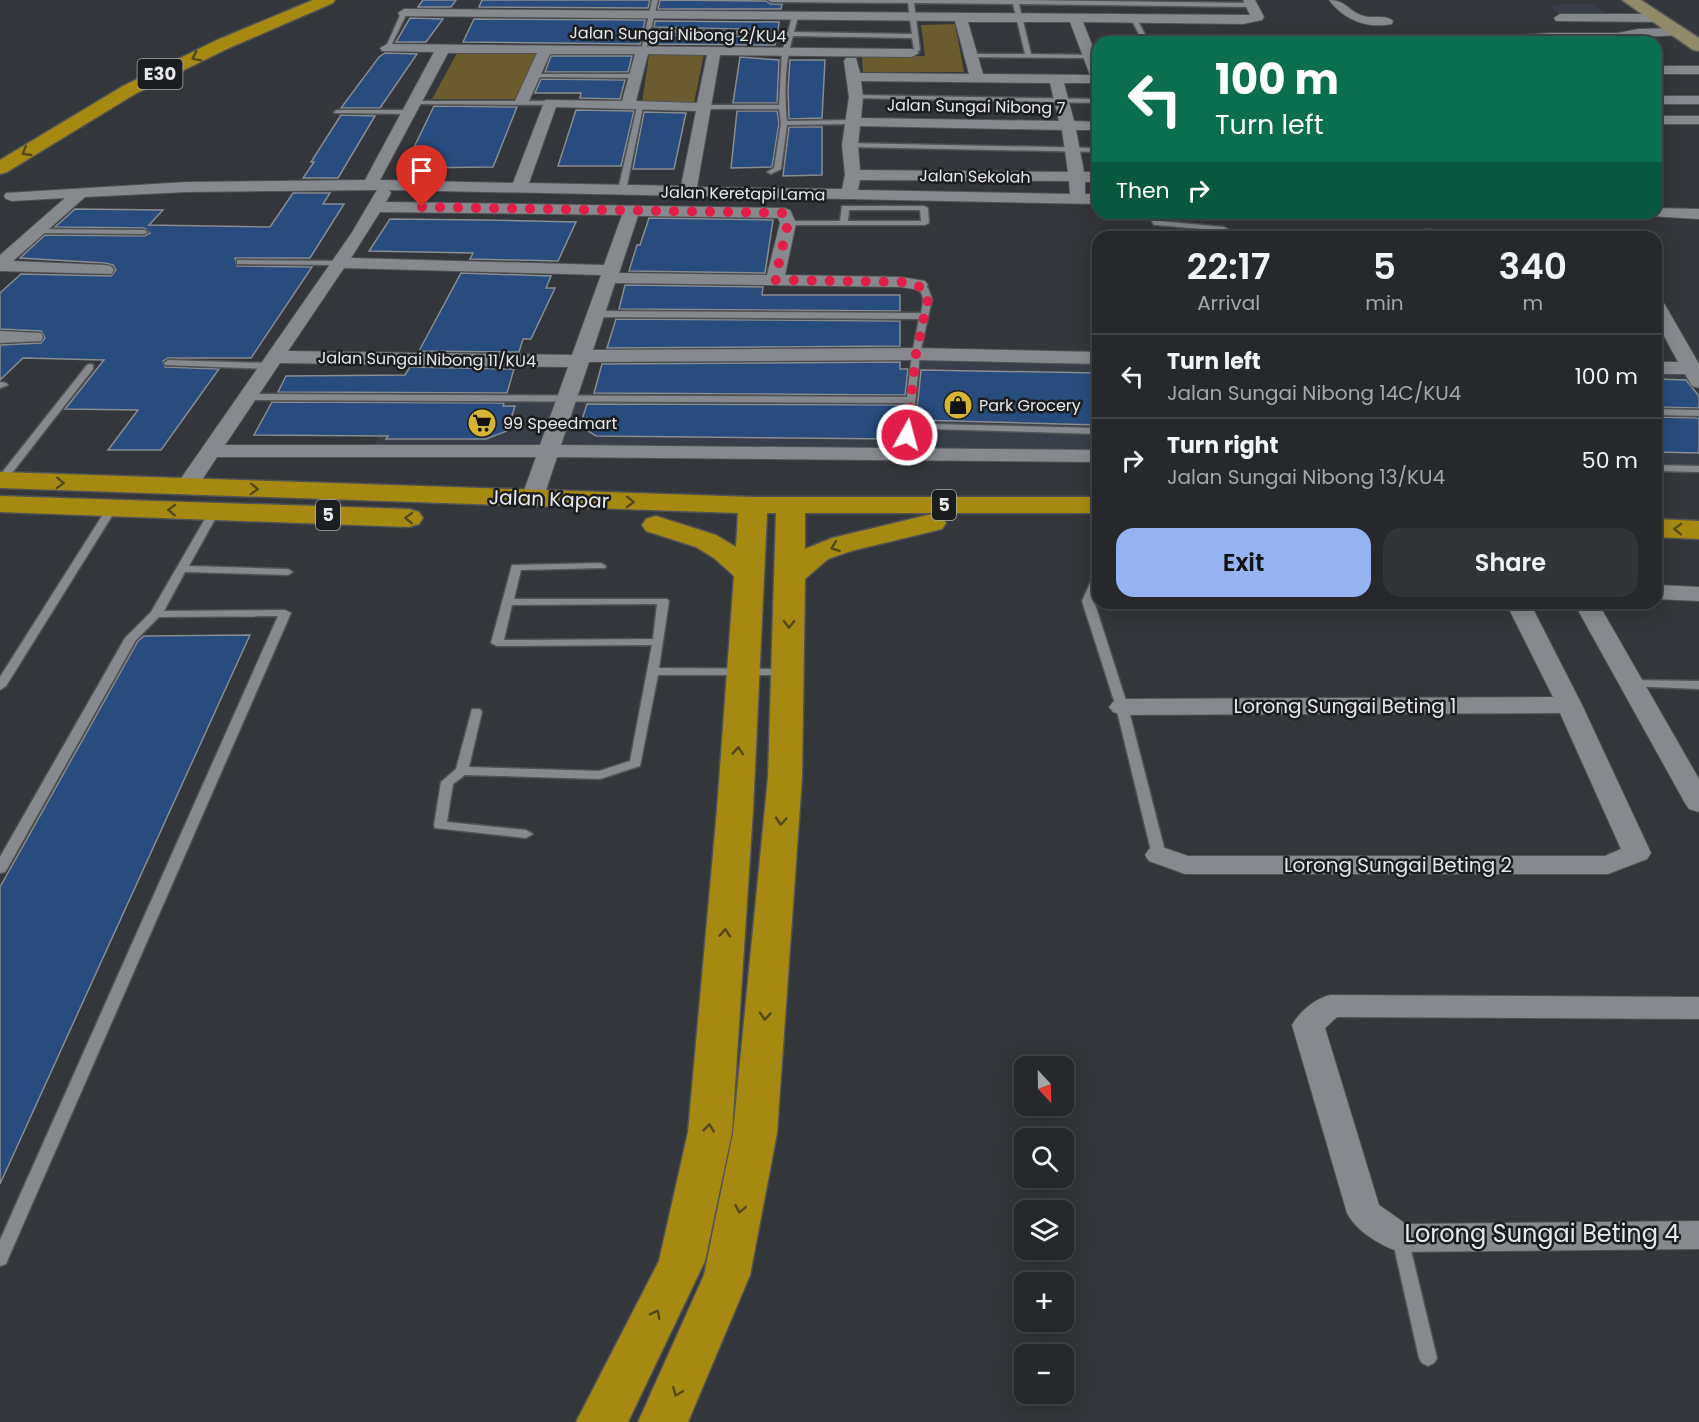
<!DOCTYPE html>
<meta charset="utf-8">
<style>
body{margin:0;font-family:Poppins,sans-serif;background:#323438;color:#f1f3f6;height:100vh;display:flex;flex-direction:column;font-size:22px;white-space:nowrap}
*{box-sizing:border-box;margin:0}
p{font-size:20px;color:#a4a6a9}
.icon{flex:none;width:33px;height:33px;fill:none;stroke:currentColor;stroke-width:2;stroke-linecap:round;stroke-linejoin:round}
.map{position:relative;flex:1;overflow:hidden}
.details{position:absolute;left:1092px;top:231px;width:570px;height:378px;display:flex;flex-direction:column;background:#26282c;border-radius:18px;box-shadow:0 3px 15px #0003,0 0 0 2px #424448}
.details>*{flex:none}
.top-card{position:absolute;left:1092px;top:36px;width:570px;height:183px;border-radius:18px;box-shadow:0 3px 15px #0003,0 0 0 2px #424448;background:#0b6e4f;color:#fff;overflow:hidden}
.needle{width:39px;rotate:158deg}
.controls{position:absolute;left:1014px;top:1056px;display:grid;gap:12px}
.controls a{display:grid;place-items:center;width:60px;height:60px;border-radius:12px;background:#26282c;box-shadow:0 3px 15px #0003,0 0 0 2px #424448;font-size:30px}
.pin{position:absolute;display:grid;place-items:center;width:51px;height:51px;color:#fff;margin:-62px -26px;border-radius:50% 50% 50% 0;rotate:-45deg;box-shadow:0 0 6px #0007}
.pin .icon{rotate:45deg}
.me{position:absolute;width:66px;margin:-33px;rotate:7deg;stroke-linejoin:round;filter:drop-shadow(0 0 4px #0008)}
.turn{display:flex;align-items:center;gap:21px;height:126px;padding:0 24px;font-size:27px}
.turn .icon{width:78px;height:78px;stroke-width:2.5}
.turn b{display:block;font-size:42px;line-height:51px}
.then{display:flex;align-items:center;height:57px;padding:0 24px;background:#0003;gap:12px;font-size:22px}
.eta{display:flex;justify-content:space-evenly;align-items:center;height:102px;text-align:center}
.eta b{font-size:36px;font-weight:600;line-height:42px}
.primary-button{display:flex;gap:12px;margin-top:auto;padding:12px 24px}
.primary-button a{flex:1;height:69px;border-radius:18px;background:#95b2f1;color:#111;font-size:24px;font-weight:600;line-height:69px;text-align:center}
.primary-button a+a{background:#323438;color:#f1f3f6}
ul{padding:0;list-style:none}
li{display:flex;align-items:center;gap:18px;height:84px;padding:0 24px;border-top:2px solid #424448}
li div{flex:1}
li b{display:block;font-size:22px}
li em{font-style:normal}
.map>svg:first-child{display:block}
.built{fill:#383f48}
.green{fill:#6a5c2c}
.building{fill:#274c7d;stroke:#898c91;stroke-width:1.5}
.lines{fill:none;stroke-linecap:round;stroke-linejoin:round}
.lane-casing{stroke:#505255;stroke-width:3}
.street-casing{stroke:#505255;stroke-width:2}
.secondary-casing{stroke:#505255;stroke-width:3}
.highway-casing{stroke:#505255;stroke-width:3}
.lane{fill:#868a8e;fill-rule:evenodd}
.street{fill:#868a8e;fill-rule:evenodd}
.secondary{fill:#908a68;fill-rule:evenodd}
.highway{fill:#a68911;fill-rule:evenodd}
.oneway{stroke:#534819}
.route{stroke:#e11d48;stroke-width:10;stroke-dasharray:0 18}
.labels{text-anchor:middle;stroke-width:5;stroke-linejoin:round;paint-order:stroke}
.far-street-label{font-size:16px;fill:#e6e8ea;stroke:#1c1d1f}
.far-poi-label{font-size:16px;fill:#e6e8ea;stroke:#1c1d1f;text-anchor:start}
.shield{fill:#1c1d1f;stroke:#a9abad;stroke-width:1.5}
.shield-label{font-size:18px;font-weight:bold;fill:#e6e8ea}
.street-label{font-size:20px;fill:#e6e8ea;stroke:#1c1d1f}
.near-street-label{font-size:24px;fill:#e6e8ea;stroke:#1c1d1f}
</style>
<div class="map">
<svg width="1699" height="1422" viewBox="0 0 1699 1422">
<rect width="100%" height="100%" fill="#33363a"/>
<g class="built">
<polygon points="1563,4 1593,4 1612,17 1562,17 1550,6"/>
<polygon points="921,358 1098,361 1098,451 855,447 374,447 391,402 917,403"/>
<polygon points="1656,371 1686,372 1699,397 1699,466 1656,465"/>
</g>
<g class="green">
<polygon points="955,24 964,72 863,72 862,56 925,56 921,25"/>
<polygon points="457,53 536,54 516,99 432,99"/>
<polygon points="704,54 694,103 642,103 649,55"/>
</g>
<g class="building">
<polygon points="423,0 456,0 451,7 418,7"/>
<polygon points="482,0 650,0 648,8 479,7"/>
<polygon points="660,0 766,1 771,4 782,4 781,9 658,9"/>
<polygon points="410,18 443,19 426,42 396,42"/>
<polygon points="474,19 645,20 640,44 463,42"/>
<polygon points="655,21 779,22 778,30 654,27"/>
<polygon points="652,35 777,37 775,45 650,44"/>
<polygon points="385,53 417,54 380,108 341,108 379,57"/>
<polygon points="551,56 632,56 628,72 545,72"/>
<polygon points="740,57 779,60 777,103 733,103"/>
<polygon points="790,60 825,60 822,118 789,119 788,89"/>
<polygon points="541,79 625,80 620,99 580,98 581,93 535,93"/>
<polygon points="434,106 517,107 493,167 404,168"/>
<polygon points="576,110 634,111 621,166 558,166"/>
<polygon points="737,111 777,111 779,123 772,167 731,168"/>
<polygon points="644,112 686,113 674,169 633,169"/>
<polygon points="341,115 375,116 338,178 303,178 314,162 311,162"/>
<polygon points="789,127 822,127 822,175 783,176"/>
<polygon points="293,193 330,193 323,204 344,204 310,258 235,258 237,266 312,267 251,358 168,358 163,361 165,367 219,369 161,450 108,450 138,410 65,409 104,360 23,358 0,380 0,345 41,343 45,338 41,331 0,329 0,293 21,274 111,276 116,270 113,265 105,263 20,258 45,235 144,236 150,233 144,228 55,227 75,209 163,210 149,225 270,227"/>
<polygon points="649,218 773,220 765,273 629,271 637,245 640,245"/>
<polygon points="390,219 484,220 576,222 558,261 470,259 473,253 369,251"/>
<polygon points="461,273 551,276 546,288 555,288 531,339 523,339 519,352 419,351"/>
<polygon points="625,285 763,287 762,295 900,295 900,311 619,309"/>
<polygon points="616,319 900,321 900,346 607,348"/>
<polygon points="900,362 900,369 908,369 905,395 594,393 602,364"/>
<polygon points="410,367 514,369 507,393 278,392 286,376 405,375"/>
<polygon points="921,370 1098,373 1098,425 916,420"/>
<polygon points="1656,379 1686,380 1699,396 1699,408 1656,407"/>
<polygon points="272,402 504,403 503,406 515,406 507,431 486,439 386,439 388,436 254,435"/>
<polygon points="587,404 903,405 902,420 897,420 897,439 596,436 580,426"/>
<polygon points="1656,417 1699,418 1699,453 1656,452"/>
<polygon points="250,635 0,1184 0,887 138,641 144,636"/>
</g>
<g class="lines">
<g class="lane-casing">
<g id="lane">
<path d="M652,0H658L651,29L788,32L792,17L795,15L798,17L794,32L912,34L908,3L771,2L768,0H1018L1251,3L1254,5L1251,7L1019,4L1031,54L1092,55V57L1090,58L970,57V55L972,54H1025L1013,4L914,3L920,50L912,55L909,53L914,49L912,38L793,36C785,62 784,93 787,121L853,120L856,122L853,124L787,125L781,169L771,174L767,172L774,168L781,123L779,109H705L702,107L705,105H779L782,52L787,35L650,33L646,50L641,51Z"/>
<polygon points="404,11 407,13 390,48 385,49 401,13"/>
<polygon points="1134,17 1137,19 1149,42 1143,42 1131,19"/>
<polygon points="535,74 637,74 640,76 637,78 533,77 533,75"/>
<polygon points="856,95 1098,99 1098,103 854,98 854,96"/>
<polygon points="416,101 550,101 553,103 550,105 414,104 414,102"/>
<polygon points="640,105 643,107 626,190 622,192 618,190 637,107"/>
<polygon points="337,110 410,110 413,112 410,114 335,113 334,112"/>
<polygon points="847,143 1098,148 1098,152 850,147 847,147"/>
<path d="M842,206H924L928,208L929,223L925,225H788L784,223L788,221H840ZM849,210H920L921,221H848Z"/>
<polygon points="1147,213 1155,213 1160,221 1224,227 1228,229 1224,231 1157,225 1154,225"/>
<polygon points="34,229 144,230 148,232 144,234 37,233 34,233"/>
<polygon points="237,260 339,261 343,263 339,265 240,264 237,264"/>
<path d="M916,283H922L928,288L932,299L920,354L910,453L905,456L900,453L906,403L247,400L242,397L247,394L907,397L912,354L919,319L595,317L591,314L595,311L921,313C924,299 925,296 915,285Z"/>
<polygon points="168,360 268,363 273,366 268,369 165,365 164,363"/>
<polygon points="90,364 93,365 93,369 5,482 0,483 0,475 87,365"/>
<polygon points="0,382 6,383 8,385 0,388"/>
<polygon points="1656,409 1699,410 1699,416 1656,415"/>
<polygon points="933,424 1098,428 1098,434 930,429 928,427"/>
<polygon points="1656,465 1699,466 1699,472 1656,471"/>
<polygon points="112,505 117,508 6,686 0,690 0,677 107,508"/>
<polygon points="214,509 219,512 189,566 288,569 293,572 288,575 185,572 164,611 285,610 291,613 8,1259 6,1264 0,1266 0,1240 278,616 159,617 136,640 7,869 5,872 0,873 0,857 125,638 151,612 209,512"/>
<path d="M601,563L606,566L605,568L521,570L514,599H667L669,601L659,668L786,669L792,672L786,675H658L640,766L600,779L465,775L453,784L447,822L526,830L533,834L526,838L435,828L434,825L441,782L456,769L472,709H480L482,712L469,767L599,771L630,761L652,645L497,646L491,643L512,565ZM657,604L653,639L504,640L512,605Z"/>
<polygon points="1098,574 1098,590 1094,601 1128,707 1166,855 1159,859 1152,855 1116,707 1082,601 1093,577"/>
<polygon points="1632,680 1699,681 1699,689 1628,686 1626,684"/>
<polygon points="1400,1231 1406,1233 1408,1238 1437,1358 1434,1363 1428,1366 1422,1363 1419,1358 1392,1238 1394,1233"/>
</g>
</g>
<g class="street-casing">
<g id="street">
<path d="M1243,0H1255L1264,17L1262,20L1243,24L1083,22L1098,60V83H1064L1074,121L1098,122V130H1076L1084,172H1098V182H1085V194H1098V204L389,190L391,193L386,202L784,208L790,210L796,223L785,275L901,277L925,281L928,285L925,289L919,290L901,287L615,283L593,350L916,348L1098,352V364L916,360L589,362L561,445L1098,450V462L557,457L543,499L540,504L532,505L524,504L521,499L536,457H217L194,492L186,493L178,492L175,487L351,234L377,190L187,192L85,197L13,261L105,265L111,266L114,270L111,274L0,271V255L65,198L12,201L6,199L4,196L6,193L187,182L365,180L434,52L382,51L380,48L387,44L912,49L919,53L912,57L720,55L697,187L842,189L845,175L842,145L849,97L844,61L846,58H856L860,73L969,74L955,21L400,16L398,13L404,9L1250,15ZM968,22H1070L1090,75L983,74ZM448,53H537L515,101L522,105L529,101L550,54H635L622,101L545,100L513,183L380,180ZM648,54L707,55L697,103L636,101ZM861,81L1050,83L1059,121L861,118L863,97ZM556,107L696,111L681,186L529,183ZM860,126L1062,130L1068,172L860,170L858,145ZM860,180L1069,181L1070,194L858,190ZM380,212L622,215L604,265L351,258ZM638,216L778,218L780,223L767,275L619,273ZM344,268L601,275L572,355L288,351ZM280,363L568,367L540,445H225Z"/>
<path d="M1329,0C1347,0 1348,12 1364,16C1374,19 1386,14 1393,21L1392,24C1367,29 1344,20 1329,0Z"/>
<polygon points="1560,14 1658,14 1664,18 1658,22 1556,21 1554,18"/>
<polygon points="1679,28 1685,32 1684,35 1638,37 1618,41 1517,42 1514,39 1521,35 1551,33 1618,33 1638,29"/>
<rect x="1656" y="66" width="43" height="8"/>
<rect x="1656" y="96" width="43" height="8"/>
<rect x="1656" y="116" width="43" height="8"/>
<polygon points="1656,208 1699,209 1699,219 1650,216 1648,213 1656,213"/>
<polygon points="1429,229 1435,230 1439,237 1423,237 1421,234 1423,230"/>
<polygon points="1656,300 1662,301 1665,305 1699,364 1699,388 1692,386 1685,374 1656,374 1656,362 1678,362 1656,321"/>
<polygon points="0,331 41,333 43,337 41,341 0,343"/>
<polygon points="1656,585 1699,587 1699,601 1656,599"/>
<polygon points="1506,603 1530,603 1582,705 1651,853 1647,859 1608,874 1185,874 1149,861 1145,855 1149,849 1159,846 1188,856 1605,856 1621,849 1560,713 1122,715 1113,712 1109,707 1113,702 1122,699 1553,697"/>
<polygon points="1574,603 1598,603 1699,779 1699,812 1689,809 1685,803"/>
<path d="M1330,995L1699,997V1019L1337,1017L1325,1028L1379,1205L1406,1224L1699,1221V1249L1400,1252C1381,1246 1356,1231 1347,1213L1292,1025C1300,1011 1315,999 1330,995Z"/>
</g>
</g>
<g class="secondary-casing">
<polygon id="secondary" points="1622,0 1641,0 1699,38 1699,51 1693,50"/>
</g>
<g class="highway-casing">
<g id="highway">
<polygon points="313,0 335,0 333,3 229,48 135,94 7,172 0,174 0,160 123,86 217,40"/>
<polygon points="0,472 753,497 1098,497 1098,513 805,513 805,549 832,538 932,514 942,517 946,523 942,529 851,551 828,559 805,579 802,777 777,1133 750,1275 688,1422 638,1422 704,1275 733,1133 768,777 776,513 767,513 753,810 732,1132 705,1261 628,1422 576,1422 659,1261 688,1132 717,810 734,576 714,558 696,547 646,531 642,525 646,519 656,516 716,535 736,547 738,513 0,488"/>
<polygon points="0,496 409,509 419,512 423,518 419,524 409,527 0,512"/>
<polygon points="1656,519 1699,521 1699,539 1656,537"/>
</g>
</g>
<use href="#lane" class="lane"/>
<use href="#street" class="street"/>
<use href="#secondary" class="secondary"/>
<use href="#highway" class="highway"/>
</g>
<defs><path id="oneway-chevron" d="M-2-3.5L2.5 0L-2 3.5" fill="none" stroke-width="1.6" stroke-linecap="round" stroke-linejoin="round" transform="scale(1.5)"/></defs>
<g class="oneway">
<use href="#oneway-chevron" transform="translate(196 57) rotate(154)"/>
<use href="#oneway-chevron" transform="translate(26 152) rotate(149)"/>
<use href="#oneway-chevron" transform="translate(60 483) rotate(2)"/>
<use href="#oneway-chevron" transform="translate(254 489) rotate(2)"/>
<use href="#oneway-chevron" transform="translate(630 502) rotate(2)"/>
<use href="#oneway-chevron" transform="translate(172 510) rotate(-178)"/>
<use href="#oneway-chevron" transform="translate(409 518) rotate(-178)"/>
<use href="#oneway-chevron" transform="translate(1678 529) rotate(-178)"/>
<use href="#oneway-chevron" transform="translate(835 547) rotate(160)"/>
<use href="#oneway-chevron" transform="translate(789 624) rotate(91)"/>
<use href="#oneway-chevron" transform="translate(738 751) rotate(-86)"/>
<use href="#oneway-chevron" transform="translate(781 821) rotate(95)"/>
<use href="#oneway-chevron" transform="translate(725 933) rotate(-86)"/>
<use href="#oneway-chevron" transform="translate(765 1016) rotate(95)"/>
<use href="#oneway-chevron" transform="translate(709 1128) rotate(-83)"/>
<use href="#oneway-chevron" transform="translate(740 1209) rotate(101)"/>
<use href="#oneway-chevron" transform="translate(656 1314) rotate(-64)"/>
<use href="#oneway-chevron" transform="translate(677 1392) rotate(113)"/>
</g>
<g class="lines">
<path class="route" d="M422,207L784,213L788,223L775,280L901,282C914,284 924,285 928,299L916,354L907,435"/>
</g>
<defs>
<g id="shop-disc" transform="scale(1.5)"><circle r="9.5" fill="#d6b534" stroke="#1c1d1f"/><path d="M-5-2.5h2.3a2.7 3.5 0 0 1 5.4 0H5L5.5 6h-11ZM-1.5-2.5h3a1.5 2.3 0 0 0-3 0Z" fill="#111"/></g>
<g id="supermarket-disc" transform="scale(1.5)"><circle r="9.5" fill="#d6b534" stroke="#1c1d1f"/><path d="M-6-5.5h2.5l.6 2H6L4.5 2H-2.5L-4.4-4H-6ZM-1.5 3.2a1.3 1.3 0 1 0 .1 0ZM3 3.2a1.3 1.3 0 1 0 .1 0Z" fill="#111"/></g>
</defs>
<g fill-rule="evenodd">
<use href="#shop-disc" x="958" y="405"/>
<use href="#supermarket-disc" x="482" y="423"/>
</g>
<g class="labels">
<g class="far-street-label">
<text transform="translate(678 34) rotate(1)" y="6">Jalan Sungai Nibong 2/KU4</text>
<text transform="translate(976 106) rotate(1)" y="6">Jalan Sungai Nibong 7</text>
<text transform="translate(975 176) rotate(1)" y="6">Jalan Sekolah</text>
<text transform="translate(743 193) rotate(1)" y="6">Jalan Keretapi Lama</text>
<text transform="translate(427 359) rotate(1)" y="6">Jalan Sungai Nibong 11/KU4</text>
</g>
<g class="far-poi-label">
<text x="979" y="411">Park Grocery</text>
<text x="503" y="429">99 Speedmart</text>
</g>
<g class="shield">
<rect x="137.5" y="59" width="45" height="30" rx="4.5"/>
<rect x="932" y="490" width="24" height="30" rx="4.5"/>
<rect x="316" y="500" width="24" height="30" rx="4.5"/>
</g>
<g class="shield-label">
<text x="160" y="80">E30</text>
<text x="944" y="511">5</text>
<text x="328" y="521">5</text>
</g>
<g class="street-label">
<text transform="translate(549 499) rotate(2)" y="7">Jalan Kapar</text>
<text x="1345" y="713">Lorong Sungai Beting 1</text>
<text x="1398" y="872">Lorong Sungai Beting 2</text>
</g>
<g class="near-street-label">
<text x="1542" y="1242">Lorong Sungai Beting 4</text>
</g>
</g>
</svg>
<div class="controls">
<a><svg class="needle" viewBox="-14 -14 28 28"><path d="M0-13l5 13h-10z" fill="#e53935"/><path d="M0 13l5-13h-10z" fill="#a4a6a9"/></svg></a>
<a><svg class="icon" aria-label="search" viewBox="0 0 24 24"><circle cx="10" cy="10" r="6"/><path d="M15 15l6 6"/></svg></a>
<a><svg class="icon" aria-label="layers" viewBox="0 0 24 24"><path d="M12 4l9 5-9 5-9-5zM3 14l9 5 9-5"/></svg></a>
<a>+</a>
<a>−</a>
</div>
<div class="pin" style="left:422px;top:207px;background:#d93025"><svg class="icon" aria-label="arrive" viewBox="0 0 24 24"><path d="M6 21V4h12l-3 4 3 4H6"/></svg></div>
<svg class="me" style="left:907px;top:435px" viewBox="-20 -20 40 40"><circle r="17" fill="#e11d48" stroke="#fff" stroke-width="3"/><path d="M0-11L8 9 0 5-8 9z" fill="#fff"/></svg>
<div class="top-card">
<div class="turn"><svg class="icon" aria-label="left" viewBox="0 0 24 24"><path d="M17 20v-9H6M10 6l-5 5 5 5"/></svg><div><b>100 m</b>Turn left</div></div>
<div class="then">Then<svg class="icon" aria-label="right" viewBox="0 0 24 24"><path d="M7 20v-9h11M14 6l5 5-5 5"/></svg></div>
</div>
<section class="details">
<div class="eta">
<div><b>22:17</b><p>Arrival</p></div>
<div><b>5</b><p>min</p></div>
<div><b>340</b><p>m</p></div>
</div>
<ul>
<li><svg class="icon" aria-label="left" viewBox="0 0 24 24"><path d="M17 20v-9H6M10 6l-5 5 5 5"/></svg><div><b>Turn left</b><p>Jalan Sungai Nibong 14C/KU4</p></div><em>100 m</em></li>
<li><svg class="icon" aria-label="right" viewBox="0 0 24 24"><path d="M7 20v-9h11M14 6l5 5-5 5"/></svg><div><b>Turn right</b><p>Jalan Sungai Nibong 13/KU4</p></div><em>50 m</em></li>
</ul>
<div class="primary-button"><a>Exit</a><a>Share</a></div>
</section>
</div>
